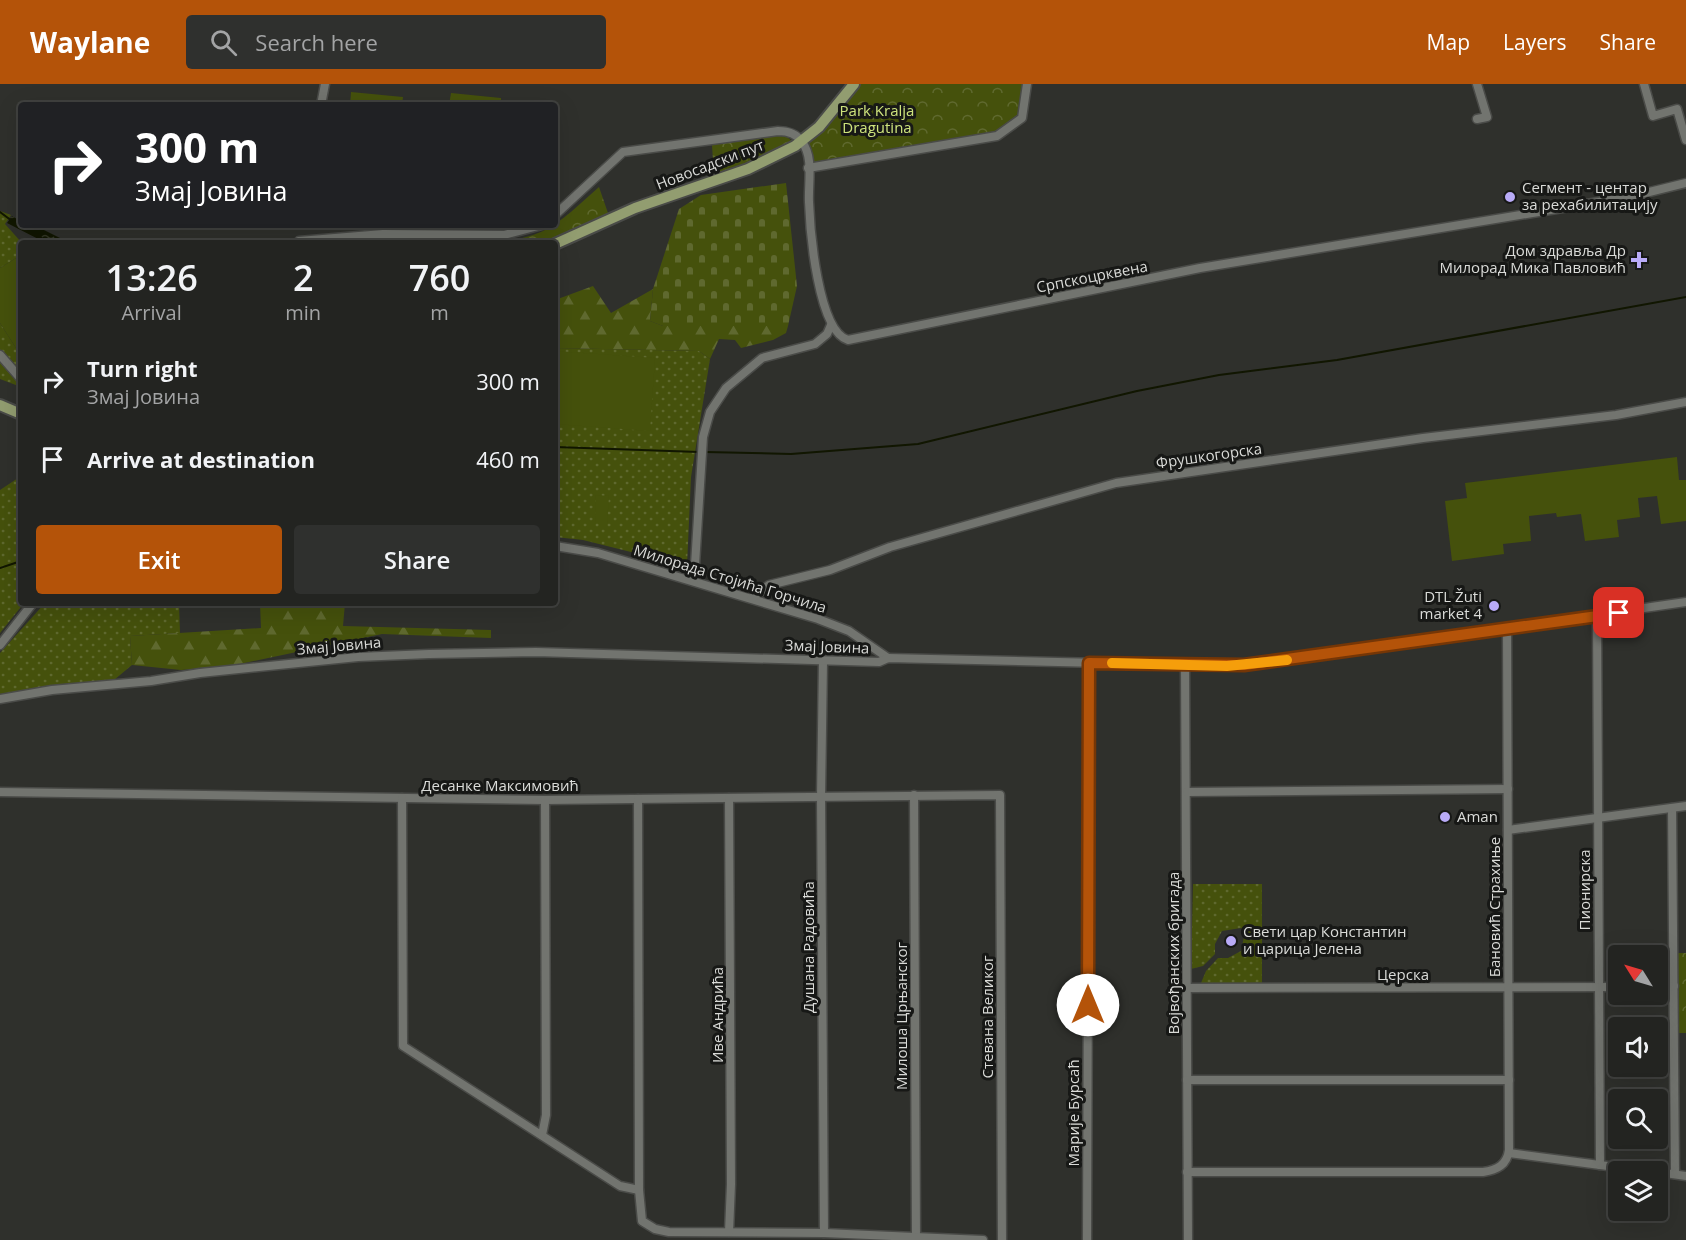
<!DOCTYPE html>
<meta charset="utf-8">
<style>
body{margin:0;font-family:"Open Sans",sans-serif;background:#2f302e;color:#f1f3f6;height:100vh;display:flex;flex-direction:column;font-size:22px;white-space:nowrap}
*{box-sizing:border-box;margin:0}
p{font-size:20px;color:#a3a4a5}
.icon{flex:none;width:33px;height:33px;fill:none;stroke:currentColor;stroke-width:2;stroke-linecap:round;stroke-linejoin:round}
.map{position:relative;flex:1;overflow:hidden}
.drawer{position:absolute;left:18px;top:156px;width:540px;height:366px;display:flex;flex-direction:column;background:#232421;border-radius:6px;box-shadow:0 6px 24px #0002,0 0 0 2px #40413f}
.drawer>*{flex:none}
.banner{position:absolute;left:18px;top:18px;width:540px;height:126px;border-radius:6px;box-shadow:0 6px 24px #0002,0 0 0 2px #40413f;background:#202124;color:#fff;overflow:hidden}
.needle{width:39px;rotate:307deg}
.buttons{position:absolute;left:1608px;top:861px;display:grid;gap:12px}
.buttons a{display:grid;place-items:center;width:60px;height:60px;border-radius:6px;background:#232421;box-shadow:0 6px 24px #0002,0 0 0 2px #40413f;font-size:30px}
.pin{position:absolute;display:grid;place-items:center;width:51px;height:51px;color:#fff;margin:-26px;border-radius:12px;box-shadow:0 3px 9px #0006}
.me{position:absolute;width:66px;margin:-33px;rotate:0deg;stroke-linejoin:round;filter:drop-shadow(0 0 4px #0008)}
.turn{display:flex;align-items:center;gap:21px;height:126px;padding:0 18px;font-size:27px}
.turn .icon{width:78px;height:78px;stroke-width:2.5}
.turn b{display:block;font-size:42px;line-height:51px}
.eta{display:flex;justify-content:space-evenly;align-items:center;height:102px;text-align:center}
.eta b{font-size:36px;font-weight:600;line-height:42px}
.button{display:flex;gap:12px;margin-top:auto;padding:12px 18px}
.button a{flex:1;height:69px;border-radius:6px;background:#b45309;color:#fff;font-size:24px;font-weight:600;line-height:69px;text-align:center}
.button a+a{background:#2f302e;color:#f1f3f6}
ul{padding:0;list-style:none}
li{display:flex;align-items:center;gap:18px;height:78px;padding:0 18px}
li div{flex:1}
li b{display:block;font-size:22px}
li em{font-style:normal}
header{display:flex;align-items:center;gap:36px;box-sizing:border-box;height:84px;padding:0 30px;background:#b45309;color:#fff}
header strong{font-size:28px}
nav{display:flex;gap:33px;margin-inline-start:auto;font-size:21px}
.search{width:420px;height:54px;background:#2f302e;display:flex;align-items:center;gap:15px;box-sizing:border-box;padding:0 21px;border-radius:6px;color:#a3a4a5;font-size:22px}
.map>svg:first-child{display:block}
.grass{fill:url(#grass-dots)}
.forest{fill:url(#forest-firs)}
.cemetery{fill:url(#cemetery-stones)}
.park{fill:url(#park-crowns)}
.garden{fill:#45510c}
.water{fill:url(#water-ripples)}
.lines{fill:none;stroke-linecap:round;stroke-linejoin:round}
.stream{stroke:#111601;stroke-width:2}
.minor-casing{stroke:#4a4b48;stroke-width:11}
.major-casing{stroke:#4a4b48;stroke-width:14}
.minor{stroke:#72746f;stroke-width:8}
.major{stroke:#929d70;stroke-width:10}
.route-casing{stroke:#753606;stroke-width:15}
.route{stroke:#b45309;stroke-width:10}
.slow{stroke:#f59e0b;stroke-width:10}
.poi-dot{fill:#b9abf7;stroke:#171816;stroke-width:2}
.labels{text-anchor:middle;stroke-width:6;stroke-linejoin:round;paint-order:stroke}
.park-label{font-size:15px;fill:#cee47d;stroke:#171816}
.street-label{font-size:15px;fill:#dadbd8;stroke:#171816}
.poi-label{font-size:15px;fill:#dadbd8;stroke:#171816;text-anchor:start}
</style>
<header>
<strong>Waylane</strong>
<div class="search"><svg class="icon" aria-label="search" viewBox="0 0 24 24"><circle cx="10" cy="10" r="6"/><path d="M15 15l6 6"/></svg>Search here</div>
<nav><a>Map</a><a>Layers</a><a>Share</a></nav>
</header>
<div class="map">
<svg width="1686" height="1156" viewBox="0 0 1686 1156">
<defs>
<pattern id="grass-dots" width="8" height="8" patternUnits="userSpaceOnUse" patternTransform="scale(1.5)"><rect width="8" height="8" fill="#45510c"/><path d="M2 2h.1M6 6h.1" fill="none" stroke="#5f692f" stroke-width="1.8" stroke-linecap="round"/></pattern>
<pattern id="forest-firs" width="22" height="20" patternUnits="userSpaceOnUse" patternTransform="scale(1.5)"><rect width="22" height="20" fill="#45510c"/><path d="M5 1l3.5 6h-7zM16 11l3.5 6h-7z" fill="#5f692f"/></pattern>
<pattern id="cemetery-stones" width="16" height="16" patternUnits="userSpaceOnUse" patternTransform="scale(1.5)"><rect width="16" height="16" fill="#45510c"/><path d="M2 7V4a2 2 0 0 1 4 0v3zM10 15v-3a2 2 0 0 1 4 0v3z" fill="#5f692f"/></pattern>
<pattern id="park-crowns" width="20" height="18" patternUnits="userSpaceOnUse" patternTransform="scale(1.5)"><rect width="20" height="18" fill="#45510c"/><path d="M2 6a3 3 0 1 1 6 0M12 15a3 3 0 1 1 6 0" fill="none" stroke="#5f692f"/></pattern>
<pattern id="water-ripples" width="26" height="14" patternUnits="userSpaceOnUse" patternTransform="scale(1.5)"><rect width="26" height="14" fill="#111601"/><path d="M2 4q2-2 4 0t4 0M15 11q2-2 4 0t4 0" fill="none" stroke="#333725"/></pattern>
</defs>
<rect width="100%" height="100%" fill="#2f302c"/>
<g class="grass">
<polygon points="0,127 11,131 5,140 22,159 21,171 0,184"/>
<polygon points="0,239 21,272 21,303 0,295"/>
<polygon points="555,264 699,267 710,275 691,393 687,482 583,456 555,453"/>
<polygon points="21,392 21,519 24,519 0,549 0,406"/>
<polygon points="45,519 179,519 180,549 130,552 132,581 114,596 62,600 0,614 0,569"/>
<polygon points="1193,800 1262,800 1262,899 1201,899 1206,887 1218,874 1228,874 1241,867 1245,848 1241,844 1222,847 1215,860 1215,870 1203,882 1191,885"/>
</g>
<g class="forest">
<polygon points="593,202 611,229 653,205 650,237 663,242 788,242 786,249 773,256 741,264 735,256 719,255 710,275 699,267 555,264 555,216"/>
<polygon points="260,519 345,519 343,542 491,546 491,554 382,550 235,581 181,586 132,581 130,552 261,544"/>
</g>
<polygon class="cemetery" points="786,99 797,202 788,242 663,242 650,237 653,205 679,125 701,111"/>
<g class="park">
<polygon points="857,0 1027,0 1025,26 997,52 808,84 802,57"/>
<polygon points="771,52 786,52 793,58 761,74 714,92 712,61"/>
<path d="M599,103L609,132L547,159H371C424,152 481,168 533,151C558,143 578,121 599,103Z"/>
<rect x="1678" y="869" width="8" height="80"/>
</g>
<g class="garden">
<polygon points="351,8 403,13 402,21 350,21"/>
<polygon points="451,9 501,14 501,21 449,21"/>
<polygon points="21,171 21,272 0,239 0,184"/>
<polygon points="555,267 655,274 650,347 555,340"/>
<polygon points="1677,373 1679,396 1686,396 1686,437 1661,440 1657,412 1638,414 1640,433 1617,436 1619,453 1585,457 1581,430 1557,433 1556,429 1529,432 1531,457 1503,460 1504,470 1452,477 1445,417 1467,414 1465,399"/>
<polygon points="596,411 609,412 607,439 595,439"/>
</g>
<polygon class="water" points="12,132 17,135 16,137 21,137 21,141 34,141 70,159 46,159 7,139"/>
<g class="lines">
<g class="stream">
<polyline points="0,128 12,137"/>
<polyline points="555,363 699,368"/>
<polyline points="705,368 791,370 918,360 1137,307 1219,291 1337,276 1686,213"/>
<polyline points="0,484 21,477"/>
</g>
<g class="minor-casing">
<g id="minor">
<polyline points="1644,0 1653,32 1677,25 1686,56"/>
<polyline points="321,21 325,0"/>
<polyline points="1477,35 1487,33 1477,0"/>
<polyline points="808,84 997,52 1022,34 1027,0"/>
<path d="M555,131L623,68L778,47C787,47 797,50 802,58C814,73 808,100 809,118C810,147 818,247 848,256L1200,184L1629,113L1686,99"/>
<polyline points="299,157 383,150 504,151 542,141"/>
<polyline points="0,271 21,295"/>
<polyline points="555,462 598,469 818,535 849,547 888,574"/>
<polyline points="694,497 703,353 710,328 726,304 762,274 815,260 827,250 831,241"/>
<polyline points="752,514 769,501 830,486 890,463 1116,399 1423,354 1616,331 1686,318"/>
<polyline points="1597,532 1600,1081"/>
<polyline points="0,561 33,519"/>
<polyline points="823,577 821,713 824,1149"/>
<polyline points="1185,581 1188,1156"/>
<polyline points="0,615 52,606 151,597 200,589 358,573 429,570 536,568 879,578 888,574 1227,582 1284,576 1686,518"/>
<polyline points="0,708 545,716 1000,711 1002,1156"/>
<polyline points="1187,708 1508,705"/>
<polyline points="914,711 916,1153"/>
<polyline points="402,714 403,962 620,1102 639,1106"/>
<polyline points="638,715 639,1106 642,1137 655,1145 669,1148 824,1149 983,1156"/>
<polyline points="1672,724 1675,1090"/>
<polyline points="1508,746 1686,722"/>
<polyline points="1658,903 1674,902"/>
<polyline points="1187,904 1618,903"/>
<polyline points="1187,996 1509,996"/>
<polyline points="542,1051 546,1031 545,716"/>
<polyline points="1509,1069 1653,1088"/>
<path d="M1187,1088H1483C1497,1086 1507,1081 1509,1066L1507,545"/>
<polyline points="1658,1088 1686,1092"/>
<polyline points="729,1148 731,1100 729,714"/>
<polyline points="1087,1156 1089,579"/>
</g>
</g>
<g class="major-casing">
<g id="major">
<polyline points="555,160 635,124 748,85 795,62 819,43 854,0"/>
<polyline points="0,321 21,330"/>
</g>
</g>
<use href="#minor" class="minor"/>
<use href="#major" class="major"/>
</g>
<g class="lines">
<g class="route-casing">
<polyline id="route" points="1088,921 1089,579 1244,581 1619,529"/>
</g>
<use href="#route" class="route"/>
<polyline class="slow" points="1112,579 1227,582 1287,576"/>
</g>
<g class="poi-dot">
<circle cx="1510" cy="113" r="6"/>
<path d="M1636 167h6v6h6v6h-6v6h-6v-6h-6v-6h6z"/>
<circle cx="1494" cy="522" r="6"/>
<circle cx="1445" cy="733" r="6"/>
<circle cx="1231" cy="857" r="6"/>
</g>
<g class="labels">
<g class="park-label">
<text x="877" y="32">Park Kralja<tspan x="877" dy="17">Dragutina</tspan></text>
</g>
<g class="street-label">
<text transform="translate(710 81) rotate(-21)" y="5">Новосадски пут</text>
<text transform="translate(1092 193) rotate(-11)" y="5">Српскоцрквена</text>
<text transform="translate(1209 372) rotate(-8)" y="5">Фрушкогорска</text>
<text transform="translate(730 495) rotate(17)" y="5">Милорада Стојића Горчила</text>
<text transform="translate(339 562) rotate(-5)" y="5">Змај Јовина</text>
<text transform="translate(827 563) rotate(2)" y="5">Змај Јовина</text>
<text x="500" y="707">Десанке Максимовић</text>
<text transform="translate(1585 806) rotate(-90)" y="5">Пионирска</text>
<text transform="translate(1495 823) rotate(-90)" y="5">Бановић Страхиње</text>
<text transform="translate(809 863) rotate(-90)" y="5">Душана Радовића</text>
<text transform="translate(1174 869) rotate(-90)" y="5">Војвођанских бригада</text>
<text x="1403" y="896">Церска</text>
<text transform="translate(718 931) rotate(-90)" y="5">Иве Андрића</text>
<text transform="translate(902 932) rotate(-90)" y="5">Милоша Црњанског</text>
<text transform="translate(988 933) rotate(-90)" y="5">Стевана Великог</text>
<text transform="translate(1074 1029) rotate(-90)" y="5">Марије Бурсаћ</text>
</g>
<g class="poi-label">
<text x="1522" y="109">Сегмент - центар<tspan x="1522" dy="17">за рехабилитацију</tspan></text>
<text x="1626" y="172" text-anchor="end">Дом здравља Др<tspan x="1626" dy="17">Милорад Мика Павловић</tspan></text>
<text x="1482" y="518" text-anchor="end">DTL Žuti<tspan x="1482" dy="17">market 4</tspan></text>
<text x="1457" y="738">Aman</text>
<text x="1243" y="853">Свети цар Константин<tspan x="1243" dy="17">и царица Јелена</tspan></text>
</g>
</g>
</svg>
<div class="buttons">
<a><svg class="needle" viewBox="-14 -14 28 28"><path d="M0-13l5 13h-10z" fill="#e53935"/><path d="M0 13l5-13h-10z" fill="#a3a4a5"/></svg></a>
<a><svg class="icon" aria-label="sound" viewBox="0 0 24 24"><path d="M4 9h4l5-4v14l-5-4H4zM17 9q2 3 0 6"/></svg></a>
<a><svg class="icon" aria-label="search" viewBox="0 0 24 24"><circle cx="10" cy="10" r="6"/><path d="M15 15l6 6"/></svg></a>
<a><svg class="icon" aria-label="layers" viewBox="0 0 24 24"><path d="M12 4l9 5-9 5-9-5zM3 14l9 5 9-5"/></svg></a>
</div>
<div class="pin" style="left:1619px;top:529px;background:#d93025"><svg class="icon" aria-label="arrive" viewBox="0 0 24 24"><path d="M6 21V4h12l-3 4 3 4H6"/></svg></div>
<svg class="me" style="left:1088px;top:921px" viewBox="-20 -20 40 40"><circle r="19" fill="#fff"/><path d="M0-13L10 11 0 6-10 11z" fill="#b45309"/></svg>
<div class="banner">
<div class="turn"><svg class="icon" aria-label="right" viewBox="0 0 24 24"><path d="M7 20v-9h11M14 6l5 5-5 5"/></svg><div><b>300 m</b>Змај Јовина</div></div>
</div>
<section class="drawer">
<div class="eta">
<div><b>13:26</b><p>Arrival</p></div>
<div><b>2</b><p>min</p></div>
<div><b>760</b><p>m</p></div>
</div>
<ul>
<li><svg class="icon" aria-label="right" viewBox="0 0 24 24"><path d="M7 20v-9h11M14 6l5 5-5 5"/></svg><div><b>Turn right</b><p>Змај Јовина</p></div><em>300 m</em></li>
<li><svg class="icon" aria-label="arrive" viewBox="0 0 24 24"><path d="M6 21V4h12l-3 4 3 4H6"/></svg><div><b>Arrive at destination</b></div><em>460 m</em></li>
</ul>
<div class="button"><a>Exit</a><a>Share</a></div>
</section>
</div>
